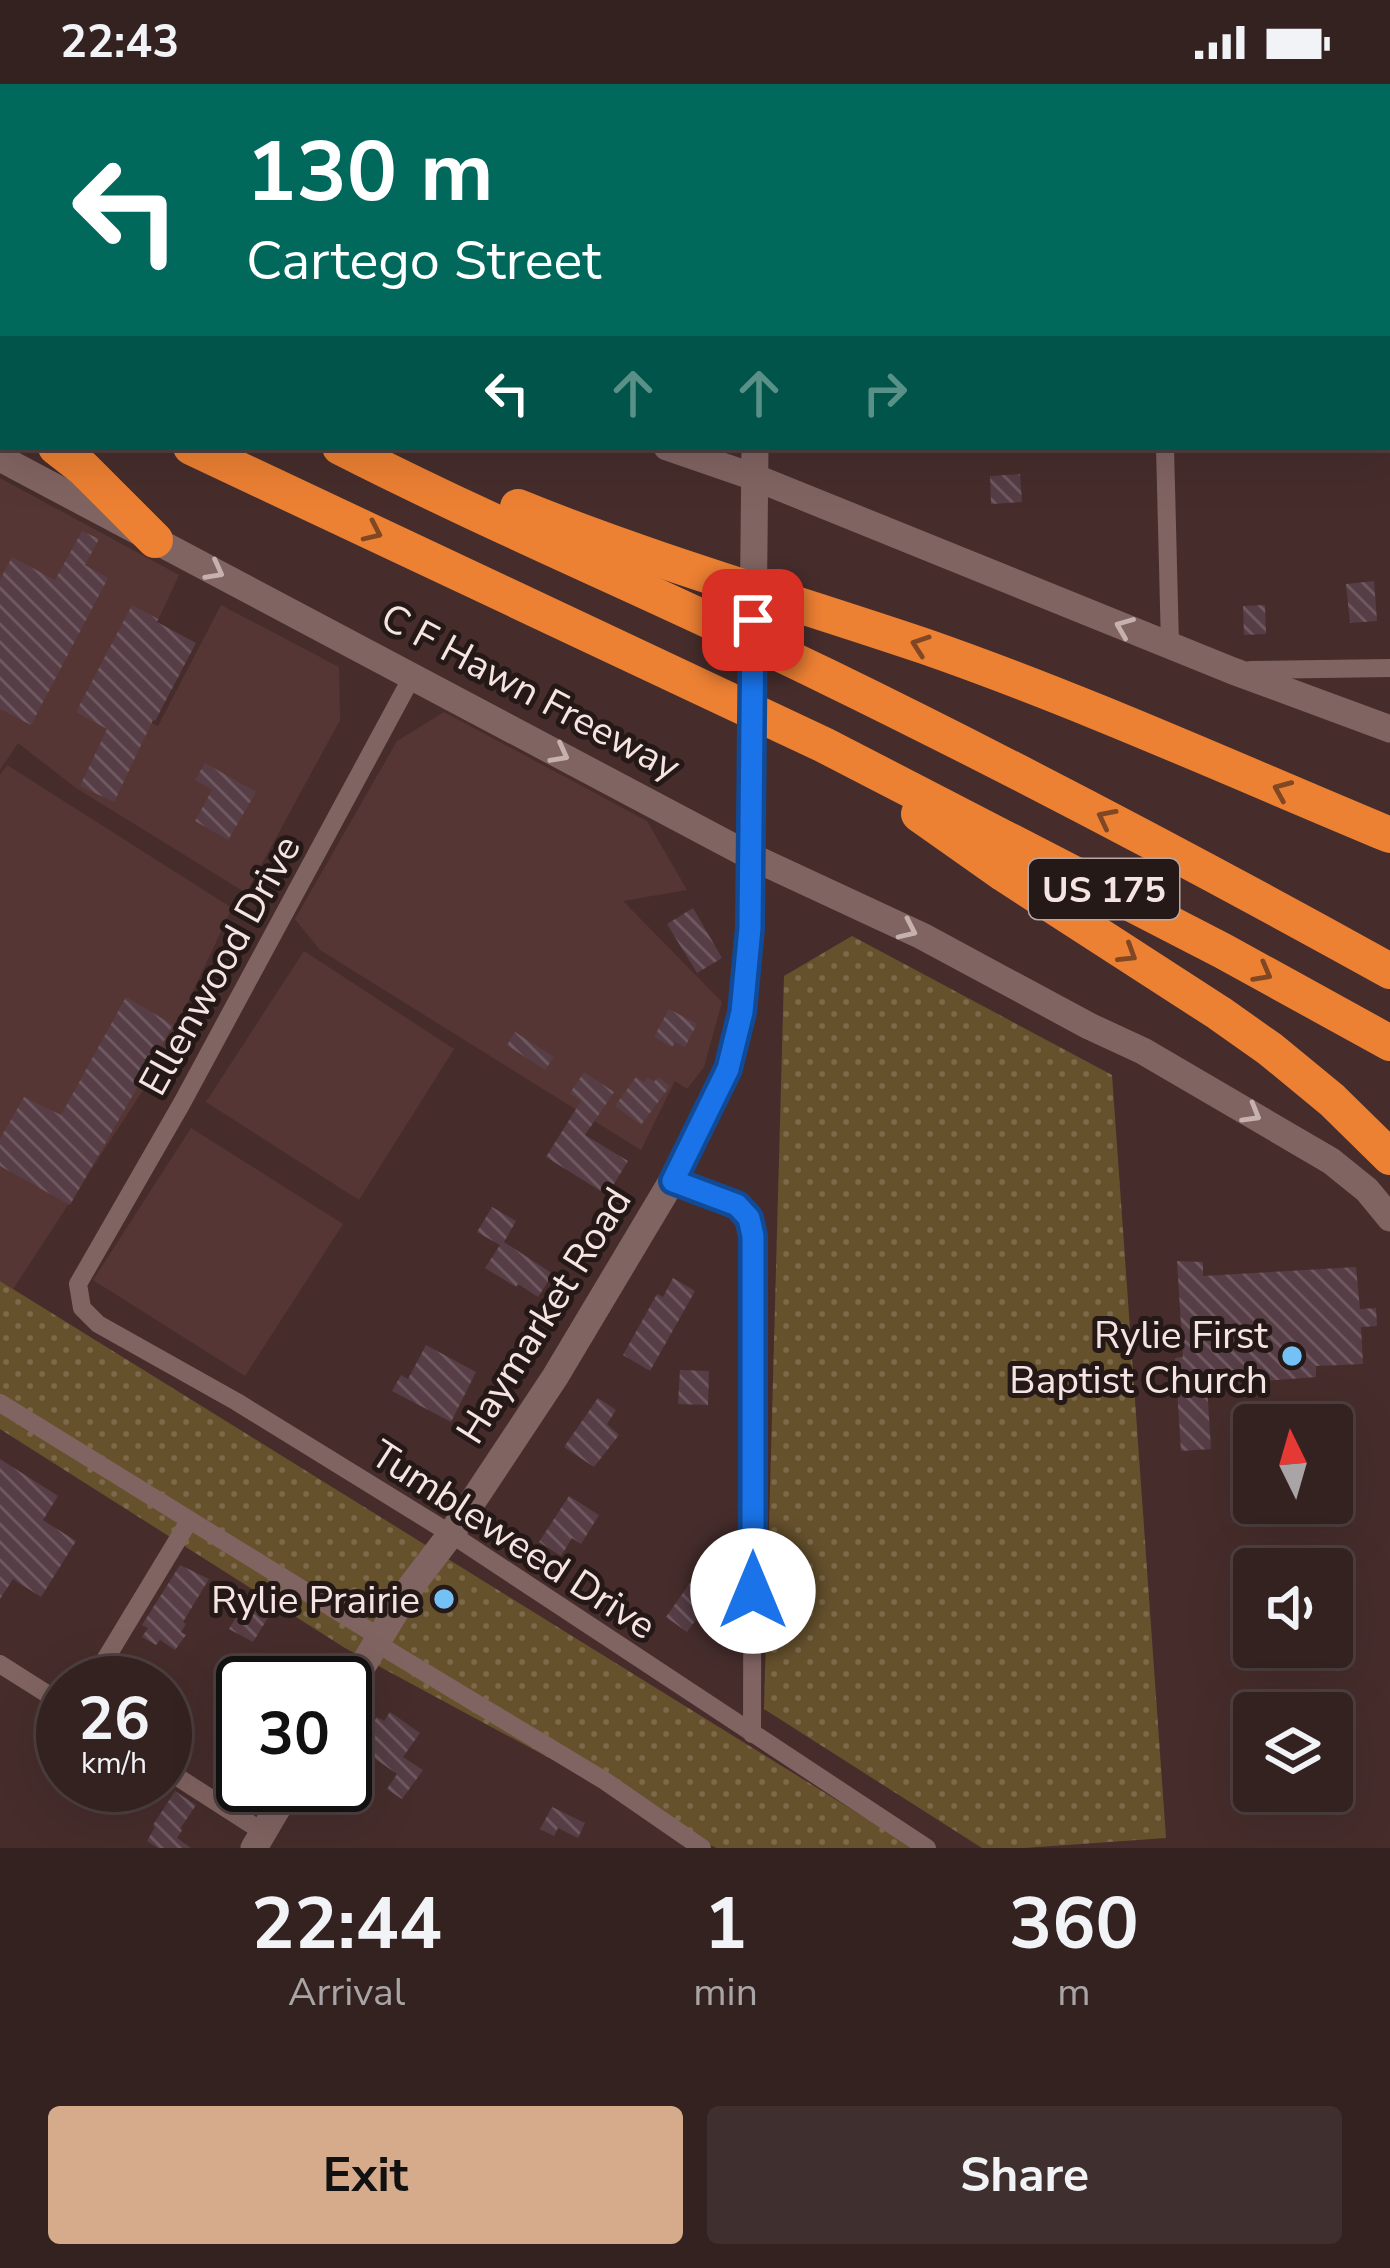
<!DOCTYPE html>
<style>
body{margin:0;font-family:"Nunito Sans",sans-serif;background:#3f2f2e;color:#f1f3f6;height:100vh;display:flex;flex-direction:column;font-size:45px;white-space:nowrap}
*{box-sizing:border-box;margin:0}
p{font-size:39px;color:#a9a4a5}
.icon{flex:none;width:66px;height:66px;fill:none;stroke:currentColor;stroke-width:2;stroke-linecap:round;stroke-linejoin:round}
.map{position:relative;height:1764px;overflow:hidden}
.panel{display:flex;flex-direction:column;background:#342221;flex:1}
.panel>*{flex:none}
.top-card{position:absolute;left:0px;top:0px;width:1392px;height:366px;box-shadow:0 12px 48px #0002,0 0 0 3px #4e3f3f;background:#00695c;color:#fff;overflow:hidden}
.needle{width:78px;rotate:355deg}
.buttons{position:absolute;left:1233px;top:1320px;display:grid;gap:24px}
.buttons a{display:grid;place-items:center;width:120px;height:120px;border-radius:12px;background:#342221;box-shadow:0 12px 48px #0002,0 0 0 3px #4e3f3f;font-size:60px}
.speed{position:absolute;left:36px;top:1572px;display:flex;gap:24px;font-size:60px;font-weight:700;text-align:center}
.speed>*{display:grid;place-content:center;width:156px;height:156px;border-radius:50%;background:#342221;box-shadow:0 12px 48px #0002,0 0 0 3px #4e3f3f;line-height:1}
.speed small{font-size:30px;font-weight:400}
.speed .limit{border:6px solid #111;border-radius:18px;background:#fff;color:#111}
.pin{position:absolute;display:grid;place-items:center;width:102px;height:102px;color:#fff;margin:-51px;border-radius:24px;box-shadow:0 6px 18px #0006}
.me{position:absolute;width:132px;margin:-66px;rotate:0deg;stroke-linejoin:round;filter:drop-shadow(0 0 9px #0008)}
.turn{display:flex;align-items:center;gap:42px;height:252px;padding:0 48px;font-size:54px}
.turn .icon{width:156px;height:156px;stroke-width:2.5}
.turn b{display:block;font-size:84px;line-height:102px}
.lanes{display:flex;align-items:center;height:114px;padding:0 48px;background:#0003;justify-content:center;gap:60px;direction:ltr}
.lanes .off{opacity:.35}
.eta{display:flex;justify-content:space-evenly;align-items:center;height:204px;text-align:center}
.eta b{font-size:72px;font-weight:700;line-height:84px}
.primary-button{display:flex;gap:24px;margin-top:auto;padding:24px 48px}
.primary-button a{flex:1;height:138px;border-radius:12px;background:#d6ab8b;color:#111;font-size:48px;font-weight:700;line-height:138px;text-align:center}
.primary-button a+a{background:#3f2f2e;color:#f1f3f6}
.status{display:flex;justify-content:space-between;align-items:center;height:84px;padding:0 60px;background:#342221;direction:ltr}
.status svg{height:33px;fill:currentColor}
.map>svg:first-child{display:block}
.built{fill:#553634}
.grass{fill:url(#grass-dots)}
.building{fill:url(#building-back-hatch)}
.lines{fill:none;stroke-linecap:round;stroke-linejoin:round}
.street{stroke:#806462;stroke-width:18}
.secondary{stroke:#806462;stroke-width:27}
.highway{stroke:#ec8033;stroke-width:36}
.oneway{stroke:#7f4724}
.oneway2{stroke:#c6b1af}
.route-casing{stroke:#114b97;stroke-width:30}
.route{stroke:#1a73e8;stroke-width:21}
.poi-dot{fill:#73c1f5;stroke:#251918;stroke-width:4.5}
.labels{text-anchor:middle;stroke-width:10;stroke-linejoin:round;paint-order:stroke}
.shield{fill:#251918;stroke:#b7a7a5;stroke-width:3}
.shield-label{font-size:36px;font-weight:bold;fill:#f5e4e2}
.street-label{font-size:39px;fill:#f5e4e2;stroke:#251918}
.poi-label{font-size:39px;fill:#f5e4e2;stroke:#251918;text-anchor:end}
</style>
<div class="status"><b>22:43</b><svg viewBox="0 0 49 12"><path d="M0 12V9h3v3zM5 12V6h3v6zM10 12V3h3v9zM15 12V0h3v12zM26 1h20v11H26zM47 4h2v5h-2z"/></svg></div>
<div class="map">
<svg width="1390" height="1764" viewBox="0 0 1390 1764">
<defs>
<pattern id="grass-dots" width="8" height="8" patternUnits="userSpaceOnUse" patternTransform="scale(3)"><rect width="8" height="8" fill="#66512d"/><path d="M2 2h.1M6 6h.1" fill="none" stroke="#7c6a4b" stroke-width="1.8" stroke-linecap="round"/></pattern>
<pattern id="building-back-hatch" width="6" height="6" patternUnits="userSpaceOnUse" patternTransform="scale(3)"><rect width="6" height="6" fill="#563d46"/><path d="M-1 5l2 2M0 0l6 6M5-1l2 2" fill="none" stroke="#6f5960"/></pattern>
</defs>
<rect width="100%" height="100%" fill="#462d2c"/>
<g class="built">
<polygon points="0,394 179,491 118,622 158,642 221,521 339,583 340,636 246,809 76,704 18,659 0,686"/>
<polygon points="444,628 647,737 687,806 623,817 722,918 704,983 687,1005 675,997 641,1066 320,866 295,835 397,657"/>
<polygon points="7,681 232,824 155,988 13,1205 0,1197 0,691"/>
<polygon points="304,867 454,965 359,1116 206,1018"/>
<polygon points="191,1044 343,1140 245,1292 93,1196"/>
</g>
<g class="grass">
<polygon points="852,852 1112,991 1166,1754 1024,1764 982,1764 764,1625 784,892"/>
<polygon points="0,1197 914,1764 716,1764 345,1564 0,1345"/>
</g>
<g class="building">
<polygon points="1020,390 1022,418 991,420 990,392"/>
<polygon points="82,447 99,455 85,481 108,494 31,641 0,625 0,496 12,473 55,496"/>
<polygon points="1374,497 1377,537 1350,539 1346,500"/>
<polygon points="132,521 158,535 157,538 196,559 155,637 153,636 114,718 80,702 107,645 76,628"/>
<polygon points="1265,521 1266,550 1244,551 1243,522"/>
<polygon points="205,679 256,708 228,756 195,737 212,706 195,696"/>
<polygon points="693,824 722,874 697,889 667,840"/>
<polygon points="126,913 173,941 70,1121 0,1082 0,1055 24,1013 61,1031"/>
<polygon points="669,925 697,940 685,963 675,958 672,963 654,953"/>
<polygon points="515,948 554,973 545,986 507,961"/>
<polygon points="584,988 614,1008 585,1051 628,1077 607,1111 546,1073 581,1017 570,1009"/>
<polygon points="636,993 644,998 648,993 654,998 658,993 670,1002 641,1041 615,1022"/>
<polygon points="492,1123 516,1137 504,1158 553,1190 538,1213 518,1200 516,1203 485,1184 500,1161 477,1148"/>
<polygon points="1177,1177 1203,1178 1203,1192 1356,1183 1360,1225 1376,1224 1377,1242 1361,1243 1363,1280 1316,1282 1316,1293 1207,1301 1211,1365 1181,1367 1175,1274 1183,1273"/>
<polygon points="673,1194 695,1207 650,1287 623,1271 657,1210 663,1213"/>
<polygon points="426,1261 476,1288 451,1338 392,1307 401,1291 408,1295"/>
<polygon points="680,1286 709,1287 708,1321 678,1320"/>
<polygon points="598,1314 616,1326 607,1340 619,1351 594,1383 564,1363"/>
<polygon points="0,1375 58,1412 43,1436 76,1457 41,1513 13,1495 0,1515"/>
<polygon points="569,1412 599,1431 581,1460 572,1454 561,1472 539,1458"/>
<polygon points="711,1469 725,1477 720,1484 733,1493 719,1513 732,1522 714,1547 698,1533 687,1548 666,1533"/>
<polygon points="180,1481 209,1495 183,1538 186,1540 181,1548 186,1551 175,1566 160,1556 156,1561 142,1553 148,1544 142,1541"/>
<polygon points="245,1518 269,1532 253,1558 229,1545"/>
<polygon points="243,1624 243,1670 236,1683 216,1672"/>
<polygon points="390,1628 420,1649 403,1673 423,1686 402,1715 387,1705 397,1690 367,1669 369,1666 359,1659 377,1633 384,1637"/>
<polygon points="1347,1642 1351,1677 1332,1679 1332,1644"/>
<polygon points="175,1707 196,1721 180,1745 182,1746 177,1754 191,1764 158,1764 147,1757 155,1743 153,1741"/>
<polygon points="552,1723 585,1739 578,1754 558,1744 554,1752 540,1745"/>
</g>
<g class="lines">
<g class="street">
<polyline points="1165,363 1170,561"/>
<polyline points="1250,586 1390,584"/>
<polyline points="413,591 182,1019 78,1200 82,1224 98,1240 237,1318 451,1450 927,1764"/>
<polyline points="672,1097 738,1121 749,1134 753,1152 752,1650"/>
<polyline points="0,1319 381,1554"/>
<polyline points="376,1559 605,1697 702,1764"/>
<polyline points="0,1580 63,1620"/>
<polyline points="91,1599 189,1437"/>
<polyline points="165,1685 263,1748"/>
</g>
<g class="secondary">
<polyline points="761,3 761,0"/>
<polyline points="0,95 3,97"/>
<polyline points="667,363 754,393 1233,587 1390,645"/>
<polyline points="0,374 752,773 922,852 1089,942 1143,967 1331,1077 1367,1106 1390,1134"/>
<polyline points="345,1611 409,1505 451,1450 555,1293 672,1097 728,985 743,928 750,844 755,363"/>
<polyline points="254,1764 291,1701"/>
</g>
<g class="highway">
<polyline points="0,133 3,135"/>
<polyline points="0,196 3,198"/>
<polyline points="0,265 3,267"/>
<polyline points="0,321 3,323"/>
<polyline points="56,363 83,384 155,456"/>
<polyline points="191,363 824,661 1223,867 1390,959"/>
<path d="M340,363C499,444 665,513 826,592C1017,685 1204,784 1390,887"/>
<path d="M518,423C651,477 788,516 924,562C1082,617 1236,687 1390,751"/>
<polyline points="919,730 1004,790 1219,929 1270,965 1332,1016 1390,1073"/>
</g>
</g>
<defs><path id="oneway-chevron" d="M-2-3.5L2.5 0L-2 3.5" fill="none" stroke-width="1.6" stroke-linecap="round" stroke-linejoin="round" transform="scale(3)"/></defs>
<g class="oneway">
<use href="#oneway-chevron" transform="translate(373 448) rotate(25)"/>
<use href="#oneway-chevron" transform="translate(920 561) rotate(-161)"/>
<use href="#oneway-chevron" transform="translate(1282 706) rotate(-157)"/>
<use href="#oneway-chevron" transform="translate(1106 734) rotate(-153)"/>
<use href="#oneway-chevron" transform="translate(1128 870) rotate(32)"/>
<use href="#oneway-chevron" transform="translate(1263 889) rotate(29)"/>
</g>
<g class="oneway2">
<use href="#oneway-chevron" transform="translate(215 487) rotate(28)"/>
<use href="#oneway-chevron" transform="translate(1124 543) rotate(-158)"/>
<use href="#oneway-chevron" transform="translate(560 670) rotate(28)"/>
<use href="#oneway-chevron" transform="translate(908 846) rotate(25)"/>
<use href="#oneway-chevron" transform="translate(1252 1030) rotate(30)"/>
</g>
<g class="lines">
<g class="route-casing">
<polyline id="route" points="753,1507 753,1152 749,1134 737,1121 673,1097 728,985 742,928 750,844 753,536"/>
</g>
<use href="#route" class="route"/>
</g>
<g class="poi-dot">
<circle cx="1292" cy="1272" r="12"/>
<circle cx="444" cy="1515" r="12"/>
</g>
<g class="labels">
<rect class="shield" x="1029" y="775" width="150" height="60" rx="9"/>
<g class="shield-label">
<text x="1104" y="818">US 175</text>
</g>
<g class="street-label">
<text transform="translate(531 607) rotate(28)" y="14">C F Hawn Freeway</text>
<text transform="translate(219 881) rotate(-61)" y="14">Ellenwood Drive</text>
<text transform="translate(543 1231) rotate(-58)" y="14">Haymarket Road</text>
<text transform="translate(514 1455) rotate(33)" y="14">Tumbleweed Drive</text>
</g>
<g class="poi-label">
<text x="1268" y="1264">Rylie First<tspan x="1268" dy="45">Baptist Church</tspan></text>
<text x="420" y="1529">Rylie Prairie</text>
</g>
</g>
</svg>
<div class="buttons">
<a><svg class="needle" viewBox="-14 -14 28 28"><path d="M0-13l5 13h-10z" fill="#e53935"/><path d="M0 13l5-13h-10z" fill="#a9a4a5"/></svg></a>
<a><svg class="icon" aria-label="sound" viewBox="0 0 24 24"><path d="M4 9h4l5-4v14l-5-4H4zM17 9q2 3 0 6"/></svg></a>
<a><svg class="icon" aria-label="layers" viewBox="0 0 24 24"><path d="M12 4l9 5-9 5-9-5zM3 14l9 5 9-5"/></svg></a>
</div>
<div class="speed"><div>26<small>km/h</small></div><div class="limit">30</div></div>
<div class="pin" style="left:753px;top:536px;background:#d93025"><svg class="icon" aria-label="arrive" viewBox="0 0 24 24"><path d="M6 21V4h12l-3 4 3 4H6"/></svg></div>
<svg class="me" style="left:753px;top:1507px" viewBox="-20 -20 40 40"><circle r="19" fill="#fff"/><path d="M0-13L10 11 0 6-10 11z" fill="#1a73e8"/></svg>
<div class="top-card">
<div class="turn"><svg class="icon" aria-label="left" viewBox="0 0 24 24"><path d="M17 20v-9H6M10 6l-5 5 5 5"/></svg><div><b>130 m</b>Cartego Street</div></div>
<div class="lanes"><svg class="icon" aria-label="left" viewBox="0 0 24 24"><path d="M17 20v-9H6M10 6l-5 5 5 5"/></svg><svg class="icon off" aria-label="ahead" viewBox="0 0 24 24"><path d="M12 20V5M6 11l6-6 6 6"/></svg><svg class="icon off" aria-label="ahead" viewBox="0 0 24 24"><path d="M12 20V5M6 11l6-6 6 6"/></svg><svg class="icon off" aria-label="right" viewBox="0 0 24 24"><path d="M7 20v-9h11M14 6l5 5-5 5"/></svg></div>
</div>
</div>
<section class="panel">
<div class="eta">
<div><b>22:44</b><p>Arrival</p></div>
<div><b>1</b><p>min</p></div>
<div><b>360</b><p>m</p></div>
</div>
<div class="primary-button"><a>Exit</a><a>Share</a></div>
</section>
